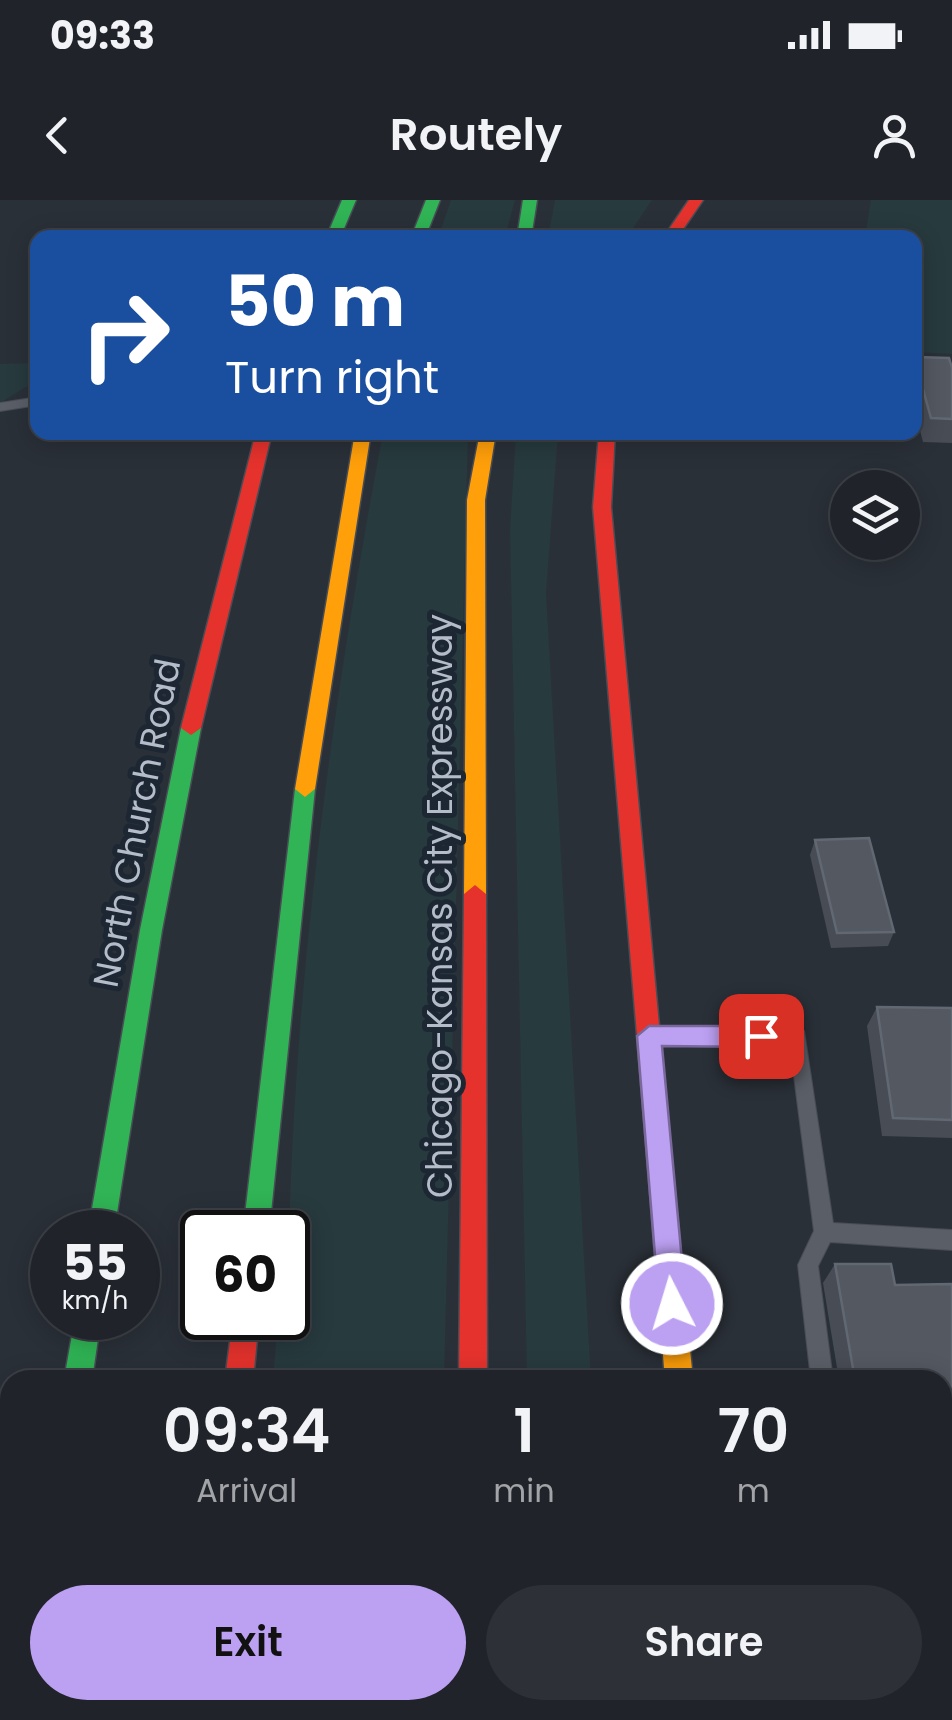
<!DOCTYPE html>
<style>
body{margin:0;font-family:Poppins,sans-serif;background:#2d3036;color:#f1f3f6;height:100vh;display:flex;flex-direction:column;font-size:38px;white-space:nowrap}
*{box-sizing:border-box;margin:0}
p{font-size:32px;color:#a2a4a8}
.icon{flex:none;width:55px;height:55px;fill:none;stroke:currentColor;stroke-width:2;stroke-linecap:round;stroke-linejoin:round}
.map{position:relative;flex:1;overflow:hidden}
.side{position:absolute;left:0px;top:1170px;width:952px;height:350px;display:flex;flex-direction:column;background:#20242a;border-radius:30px 30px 0 0;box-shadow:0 5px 25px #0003,0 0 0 2px #3d4147}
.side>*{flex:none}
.banner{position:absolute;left:30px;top:30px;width:892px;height:210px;border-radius:20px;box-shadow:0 5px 25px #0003,0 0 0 2px #3d4147;background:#1a4fa0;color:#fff;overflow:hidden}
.controls{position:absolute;left:830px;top:270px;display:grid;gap:20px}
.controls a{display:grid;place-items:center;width:90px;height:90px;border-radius:50%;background:#20242a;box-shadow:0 5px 25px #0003,0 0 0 2px #3d4147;font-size:50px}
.speed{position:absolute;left:30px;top:1010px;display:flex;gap:20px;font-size:50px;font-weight:700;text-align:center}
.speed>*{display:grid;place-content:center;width:130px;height:130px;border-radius:50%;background:#20242a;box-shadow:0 5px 25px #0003,0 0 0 2px #3d4147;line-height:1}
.speed small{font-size:25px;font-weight:400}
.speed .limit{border:5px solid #111;border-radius:15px;background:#fff;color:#111}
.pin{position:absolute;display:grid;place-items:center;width:85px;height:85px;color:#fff;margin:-42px;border-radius:20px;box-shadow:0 5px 15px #0006}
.me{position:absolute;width:110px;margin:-55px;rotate:355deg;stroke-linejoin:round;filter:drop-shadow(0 0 8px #0008)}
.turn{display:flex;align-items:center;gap:35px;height:210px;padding:0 30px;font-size:45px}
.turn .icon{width:130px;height:130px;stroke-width:2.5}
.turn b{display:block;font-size:70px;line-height:85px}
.eta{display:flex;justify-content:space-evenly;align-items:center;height:170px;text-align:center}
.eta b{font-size:60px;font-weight:600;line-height:70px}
.button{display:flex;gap:20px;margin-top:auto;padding:20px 30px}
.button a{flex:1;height:115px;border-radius:60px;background:#bca0f2;color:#111;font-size:40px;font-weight:600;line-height:115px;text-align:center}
.button a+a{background:#2d3036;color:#f1f3f6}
.status{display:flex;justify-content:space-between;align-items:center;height:70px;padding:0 50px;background:#20242a;direction:ltr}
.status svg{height:28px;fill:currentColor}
header{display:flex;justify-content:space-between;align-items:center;height:130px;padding:0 30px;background:#20242a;font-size:45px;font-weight:600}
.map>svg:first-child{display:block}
.green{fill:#273a3e}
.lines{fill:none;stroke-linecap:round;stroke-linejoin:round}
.lane-casing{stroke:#484c55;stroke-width:2}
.fast-casing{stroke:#484c55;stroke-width:3}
.slow-casing{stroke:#484c55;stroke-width:3}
.jam-casing{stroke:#484c55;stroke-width:3}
.lane{fill:#5a5e66;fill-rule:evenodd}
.fast{fill:#30b455;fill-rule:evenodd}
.slow{fill:#ff9f0a;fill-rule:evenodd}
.jam{fill:#e5322d;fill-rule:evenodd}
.wall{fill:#474c55}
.building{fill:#535861;stroke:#626872;stroke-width:2.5}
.route{fill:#bca0f2;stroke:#7a689d;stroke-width:2.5}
.labels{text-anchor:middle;stroke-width:10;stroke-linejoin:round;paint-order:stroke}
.street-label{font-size:35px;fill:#b4bcc9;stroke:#1d2633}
</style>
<div class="status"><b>09:33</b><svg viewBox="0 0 49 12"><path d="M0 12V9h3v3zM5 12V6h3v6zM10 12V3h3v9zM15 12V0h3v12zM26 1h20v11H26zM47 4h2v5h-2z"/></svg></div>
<header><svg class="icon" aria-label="back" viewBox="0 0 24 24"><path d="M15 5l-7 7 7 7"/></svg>Routely<svg class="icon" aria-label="person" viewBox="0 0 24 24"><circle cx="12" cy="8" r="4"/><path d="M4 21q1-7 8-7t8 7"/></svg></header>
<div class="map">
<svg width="952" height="1520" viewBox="0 0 952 1520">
<rect width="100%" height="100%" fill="#2a3038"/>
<g class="green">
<polygon points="451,0 515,0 505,37 438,38"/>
<polygon points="555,0 652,0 627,37 548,37"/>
<polygon points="871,0 952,0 952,154 915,152 915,38 865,37"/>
<polygon points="37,163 37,180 0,203 0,164"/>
<path d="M383,233H468L444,1180H273L278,1118H288C288,825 328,523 383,233Z"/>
<polygon points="516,233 558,233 546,393 591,1180 527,1180 510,330"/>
<polygon points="952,1408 952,1520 816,1520 815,1510 942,1510 943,1413"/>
<polygon points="246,1510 439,1510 439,1520 245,1520"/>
</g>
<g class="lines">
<g class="lane-casing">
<g id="lane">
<polygon points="38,197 38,205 0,211 0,203"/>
<polygon points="654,828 804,831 833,1023 952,1030 952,1050 830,1042 818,1066 833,1180 811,1180 798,1065 814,1031 790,845 654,844 648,842 645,836 648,830"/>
<rect x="942" y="1285" width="10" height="22"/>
</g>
</g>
<g class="fast-casing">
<g id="fast">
<polygon points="342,0 356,0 340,38 326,38"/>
<polygon points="426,0 440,0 425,38 411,38"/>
<polygon points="523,0 537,0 531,38 517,38"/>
<polygon points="191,521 201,528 162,730 114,1032 88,1032 140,730 181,528"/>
<polygon points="305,581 315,589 269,1032 243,1032 295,589"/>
<polygon points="75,1118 101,1118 92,1180 64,1180"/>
<polygon points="691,1510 723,1510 724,1520 692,1520"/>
</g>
</g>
<g class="slow-casing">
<g id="slow">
<polygon points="355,232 371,232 315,589 305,597 295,589"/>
<polygon points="480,232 496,232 485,300 486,694 475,703 464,694 467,300"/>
<polygon points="659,944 668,947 671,955 693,1180 665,1180 647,955 650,947"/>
<polygon points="10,1510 42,1510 41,1520 9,1520"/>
</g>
</g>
<g class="jam-casing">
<g id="jam">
<polygon points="689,0 703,0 677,38 663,38"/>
<polygon points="256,232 272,232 201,528 191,535 181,528"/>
<polygon points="599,232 615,232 611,307 671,955 668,963 659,966 650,963 647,955 593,307"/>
<polygon points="475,685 486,694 487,1180 459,1180 464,694"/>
<polygon points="233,1118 259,1118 253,1180 225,1180"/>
<polygon points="185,1510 217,1510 216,1520 184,1520"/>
<rect x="455" y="1510" width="32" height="10"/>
</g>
</g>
<use href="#lane" class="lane"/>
<use href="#fast" class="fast"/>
<use href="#slow" class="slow"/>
<use href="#jam" class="jam"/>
</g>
<g class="wall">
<polygon points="38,71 38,95 33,74"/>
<polygon points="916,157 952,168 952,243 923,242 915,211"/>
<polygon points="815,640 894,732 888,746 831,748 810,655"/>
<polygon points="877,807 952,808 952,938 882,936 867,826"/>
<polygon points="835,1064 895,1085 952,1084 952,1207 942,1207 942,1180 839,1180 823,1083"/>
</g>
<g class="building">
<polygon points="916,157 949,158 952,168 952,219 931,218 921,182 915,182 915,164 918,164"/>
<polygon points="869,638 894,732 837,733 815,640"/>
<polygon points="877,807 952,808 952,920 893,918"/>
<polygon points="835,1064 891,1064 895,1085 952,1084 952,1192 942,1192 942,1180 855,1180"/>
</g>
<polygon class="route" points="649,826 761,826 773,836 761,847 662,846 686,1104 682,1113 672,1117 663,1113 659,1104 637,836"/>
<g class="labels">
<g class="street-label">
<text transform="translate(137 623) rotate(-79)" y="12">North Church Road</text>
<text transform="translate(440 706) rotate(-90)" y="12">Chicago-Kansas City Expressway</text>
</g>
</g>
</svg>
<div class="controls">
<a><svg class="icon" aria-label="layers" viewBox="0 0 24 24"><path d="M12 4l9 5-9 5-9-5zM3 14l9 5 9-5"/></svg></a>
</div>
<div class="speed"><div>55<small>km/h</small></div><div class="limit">60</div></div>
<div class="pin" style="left:761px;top:836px;background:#d93025"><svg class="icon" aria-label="arrive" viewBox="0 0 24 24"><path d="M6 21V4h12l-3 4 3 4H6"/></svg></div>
<svg class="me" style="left:672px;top:1104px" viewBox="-20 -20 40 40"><circle r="17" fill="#bca0f2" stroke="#fff" stroke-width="3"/><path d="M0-11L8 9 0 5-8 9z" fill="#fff"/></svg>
<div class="banner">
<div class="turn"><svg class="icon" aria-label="right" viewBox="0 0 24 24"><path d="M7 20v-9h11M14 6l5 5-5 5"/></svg><div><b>50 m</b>Turn right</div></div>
</div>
<section class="side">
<div class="eta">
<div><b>09:34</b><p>Arrival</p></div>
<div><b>1</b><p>min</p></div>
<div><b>70</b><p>m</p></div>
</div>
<div class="button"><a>Exit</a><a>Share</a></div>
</section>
</div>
